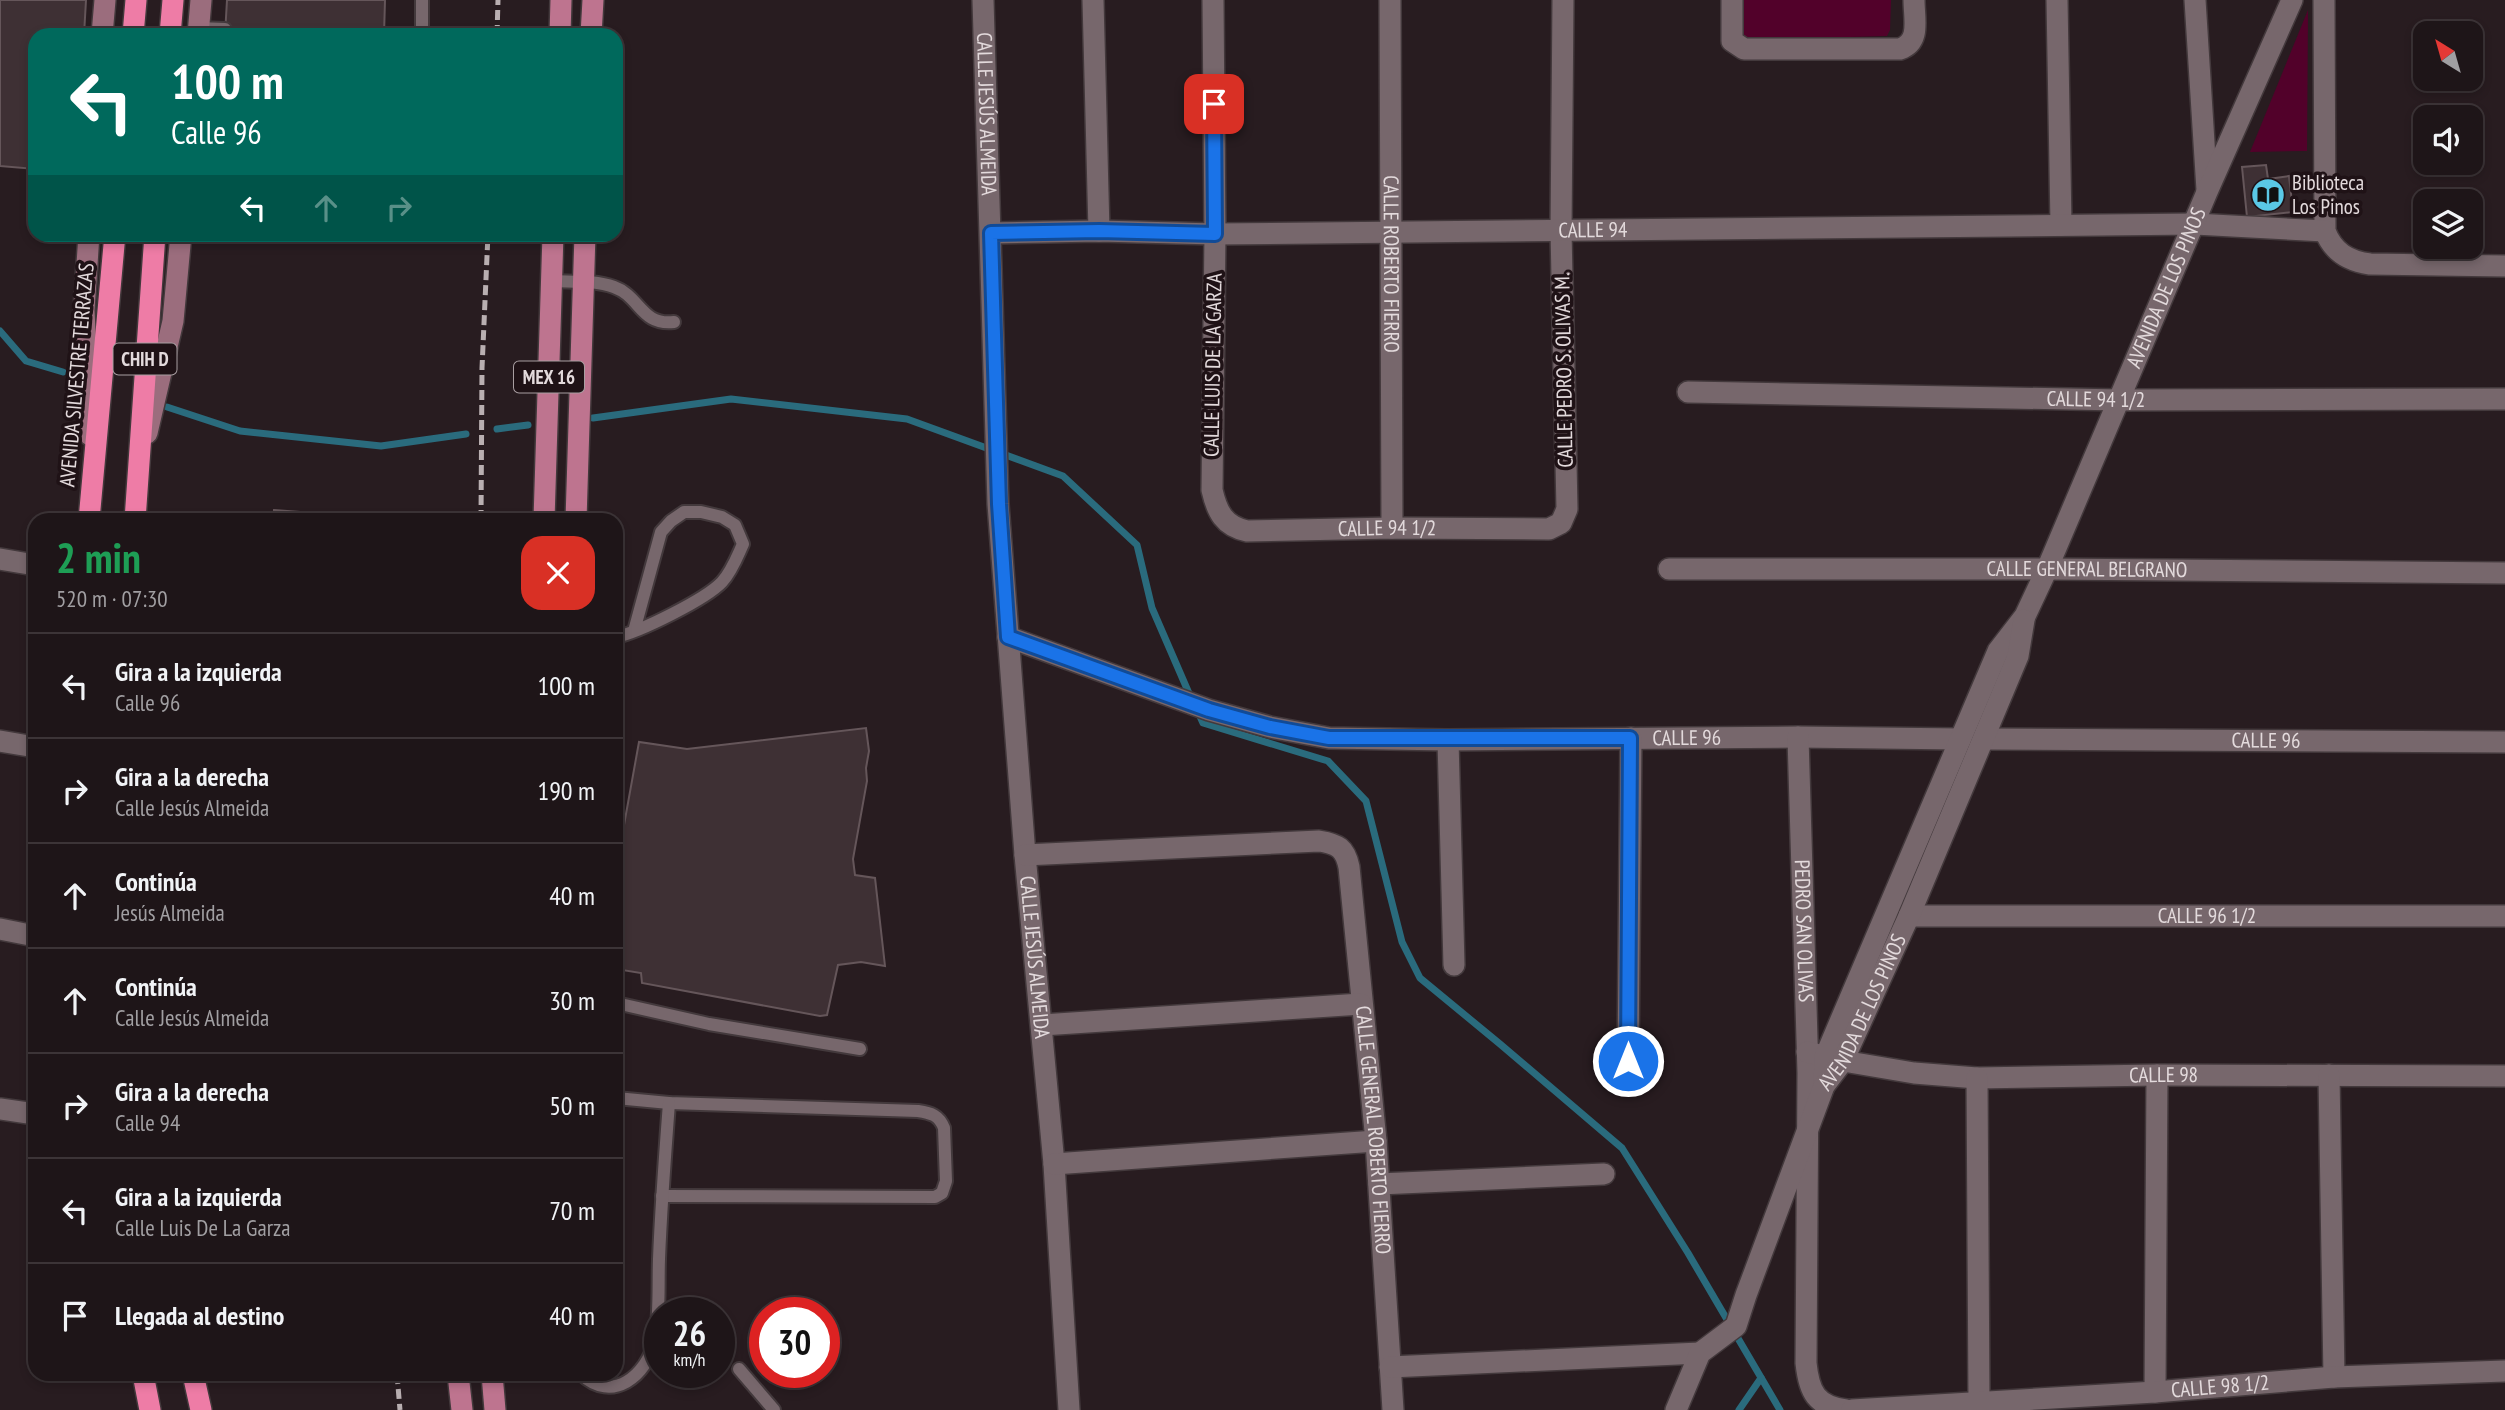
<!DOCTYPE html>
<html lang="es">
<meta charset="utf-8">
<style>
body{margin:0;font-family:"PT Sans Narrow",sans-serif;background:#2b2225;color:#f1f3f6;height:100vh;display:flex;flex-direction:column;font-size:26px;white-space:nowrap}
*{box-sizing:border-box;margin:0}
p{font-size:23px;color:#a19fa2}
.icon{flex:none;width:38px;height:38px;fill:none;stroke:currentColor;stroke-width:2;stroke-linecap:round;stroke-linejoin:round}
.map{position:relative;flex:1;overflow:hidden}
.sheet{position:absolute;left:28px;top:513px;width:595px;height:868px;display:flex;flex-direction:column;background:#1e1518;border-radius:21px;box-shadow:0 4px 10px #0003,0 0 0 2px #3c3437}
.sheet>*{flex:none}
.guide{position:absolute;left:28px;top:28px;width:595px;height:214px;border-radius:21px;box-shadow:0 4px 10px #0003,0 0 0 2px #3c3437;background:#00695c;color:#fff;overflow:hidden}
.needle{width:46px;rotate:323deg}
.fabs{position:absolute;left:2413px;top:21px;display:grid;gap:14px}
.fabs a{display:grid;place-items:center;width:70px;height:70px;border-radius:14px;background:#1e1518;box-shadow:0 4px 10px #0003,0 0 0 2px #3c3437;font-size:35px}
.speed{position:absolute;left:644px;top:1297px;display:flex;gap:14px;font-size:35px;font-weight:700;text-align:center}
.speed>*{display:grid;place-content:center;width:91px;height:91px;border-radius:50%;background:#1e1518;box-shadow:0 4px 10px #0003,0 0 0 2px #3c3437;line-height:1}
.speed small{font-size:18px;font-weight:400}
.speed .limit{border:10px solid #d22;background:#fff;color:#111}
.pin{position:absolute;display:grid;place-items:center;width:60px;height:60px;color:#fff;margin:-30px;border-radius:14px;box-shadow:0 4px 10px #0006}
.me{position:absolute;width:77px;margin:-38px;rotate:0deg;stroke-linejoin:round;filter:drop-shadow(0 0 5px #0008)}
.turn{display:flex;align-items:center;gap:24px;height:147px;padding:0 28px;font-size:32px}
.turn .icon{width:91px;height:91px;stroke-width:2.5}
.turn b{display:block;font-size:49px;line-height:60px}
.lanes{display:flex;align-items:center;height:66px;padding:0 28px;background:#0003;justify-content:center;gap:35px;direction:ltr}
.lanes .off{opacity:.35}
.round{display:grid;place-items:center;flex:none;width:74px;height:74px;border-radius:21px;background:#2b2225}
.summary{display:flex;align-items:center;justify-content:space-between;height:119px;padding:0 28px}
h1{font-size:42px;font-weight:800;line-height:52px;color:#1e9e55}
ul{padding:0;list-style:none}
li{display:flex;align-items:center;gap:21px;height:105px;padding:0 28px;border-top:2px solid #3c3437}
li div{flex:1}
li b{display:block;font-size:26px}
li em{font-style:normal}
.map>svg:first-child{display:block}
.green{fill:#52012a}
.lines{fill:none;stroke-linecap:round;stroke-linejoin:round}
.stream{stroke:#2a6b7d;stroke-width:7}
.building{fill:#3e3034;stroke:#65565a;stroke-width:2}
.lane-casing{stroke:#43393c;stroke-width:16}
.street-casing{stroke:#43393c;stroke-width:24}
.secondary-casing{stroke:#43393c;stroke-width:24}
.primary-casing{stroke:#43393c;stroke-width:24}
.highway-casing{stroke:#43393c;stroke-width:24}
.lane{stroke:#77676c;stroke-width:12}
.street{stroke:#77676c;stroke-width:21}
.secondary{stroke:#9b6d7d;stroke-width:21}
.primary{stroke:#be748f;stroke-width:21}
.highway{stroke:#ee7ca6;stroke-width:21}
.rail{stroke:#b9afb1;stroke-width:5;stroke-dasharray:10 5;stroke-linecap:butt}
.route-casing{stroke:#114b97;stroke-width:18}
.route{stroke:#1a73e8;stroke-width:12}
.labels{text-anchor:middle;stroke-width:7;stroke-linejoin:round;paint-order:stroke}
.shield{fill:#1f1216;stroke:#a89ea1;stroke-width:2}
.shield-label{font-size:19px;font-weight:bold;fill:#e3dadc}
.street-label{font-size:21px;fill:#e3dadc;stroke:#1f1216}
.poi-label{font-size:21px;fill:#e3dadc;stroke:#1f1216;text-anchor:start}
</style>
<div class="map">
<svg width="2505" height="1410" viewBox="0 0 2505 1410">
<rect width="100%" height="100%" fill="#281c20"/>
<g class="green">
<polygon points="1738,0 1891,0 1890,30 1887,36 1741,40"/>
<polygon points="2308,10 2307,151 2250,152"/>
</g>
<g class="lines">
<g class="stream">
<polyline points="0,331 26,361 63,372"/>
<polyline points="167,407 240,431 381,446 466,434"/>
<polyline points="593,418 731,399 907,419 1063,476 1137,545 1152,608 1191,698"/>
<polyline points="497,429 528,425"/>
<polyline points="1198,712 1203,723 1328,761 1366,801 1402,942 1420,978 1500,1044 1622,1148 1688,1253 1780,1410"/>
<polyline points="1739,1410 1761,1378"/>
</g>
</g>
<g class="building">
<polygon points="0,0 86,0 84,35 35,35 35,169 0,166"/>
<polygon points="227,0 385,0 384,35 225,35"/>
<polygon points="2266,165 2268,179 2289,176 2293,212 2247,217 2242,167"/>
<polygon points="274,510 366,517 366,520 273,520"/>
<polygon points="866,728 869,751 866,768 867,781 853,859 855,875 875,878 885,966 861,962 838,965 827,1015 820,1016 642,983 641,973 616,969 616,890 619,872 616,826 624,825 639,742 687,749"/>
</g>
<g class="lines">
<g class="lane-casing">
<g id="lane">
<polyline points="198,28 225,29"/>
<polyline points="422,35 422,0"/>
<path d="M552,281C571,282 595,280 614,287C640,296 641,326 674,322"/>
<path d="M616,637C640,632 706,599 722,582C732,571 737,557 743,544L735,525L722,517L701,512H684L671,521L661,532L634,631"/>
<polyline points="616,1003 709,1024 860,1049"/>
<path d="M616,1098L669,1103L918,1111C931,1113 939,1115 944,1128L946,1181L942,1193L935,1197L662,1196"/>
<polyline points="739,1369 774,1410"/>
<path d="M581,1374C612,1404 647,1376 655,1340C660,1316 658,1284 659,1259C661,1207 665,1155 669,1103"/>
</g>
</g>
<g class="street-casing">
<g id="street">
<path id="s1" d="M983,0L998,504L1025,855L1054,1164L1069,1410"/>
<polyline points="1093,0 1099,231"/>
<path id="s2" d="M1213,0L1215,234L1212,490C1217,512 1224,526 1247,531L1392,528L1549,529L1561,523L1567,509L1561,231L1563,0"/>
<path id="s3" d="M1390,0L1392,528"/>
<path d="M1732,0V41L1744,49H1900C1921,42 1914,19 1914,0"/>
<polyline points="2057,0 2061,225"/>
<polyline points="2195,0 2207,190"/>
<path d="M2324,0L2325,231C2333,252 2348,261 2370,264L2505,266"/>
<path id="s4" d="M991,233L1099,231L1215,234L2195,224L2325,231"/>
<path id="s5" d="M1688,392L2120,400L2505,399"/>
<polyline points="0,559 35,565"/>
<path id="s6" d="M1669,569H2047L2505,573"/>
<path id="s7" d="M1008,637L1209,710L1270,727L1329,738L1448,740L1798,737L1960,739"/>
<path id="s8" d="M1798,737L1808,1073L1806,1363C1809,1392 1816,1406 1846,1410"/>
<path id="s9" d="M1984,739L2505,742"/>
<polyline points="1448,740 1454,965"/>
<polyline points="0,741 35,747"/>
<path id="s10" d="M1025,855L1319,841C1338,844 1345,848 1349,867L1376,1141L1393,1410"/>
<path id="s11" d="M1909,916H2505"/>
<polyline points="0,929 35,936"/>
<polyline points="1042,1025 1361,1004"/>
<path id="s12" d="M1807,1052L1843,1061L1914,1073L1977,1078L2157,1075L2505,1076"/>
<polyline points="1628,1061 1631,738"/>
<polyline points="2329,1075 2334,1377"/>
<polyline points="1977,1078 1979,1402"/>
<path id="s13" d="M1824,1086L1825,1057L1998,651L2025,616L2047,569L2207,192L2292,0"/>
<polyline points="0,1109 35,1114"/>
<polyline points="1054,1164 1376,1141"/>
<polyline points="1379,1184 1604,1174"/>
<polyline points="1390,1367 1700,1353"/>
<polyline points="2155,1392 2157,1075"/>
<path id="s14" d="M1676,1410L1700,1353L1736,1326L1746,1295L1824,1086L1843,1061L1909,916L2018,656L2024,620"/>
<path id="s15" d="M1852,1410L2155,1392L2334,1377L2505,1371"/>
</g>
</g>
<g class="secondary-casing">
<g id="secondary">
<polyline points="102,35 105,0"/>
<polyline points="198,35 201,0"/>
<polyline points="89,234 84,310 90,435"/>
<polyline points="147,433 173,321 181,234"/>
</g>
</g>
<g class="primary-casing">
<g id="primary">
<polyline points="560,35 561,0"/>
<polyline points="591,35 593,0"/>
<polyline points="544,520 553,234"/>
<polyline points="576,520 585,234"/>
<polyline points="458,1374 462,1410"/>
<polyline points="492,1374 495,1410"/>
</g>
</g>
<g class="highway-casing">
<g id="highway">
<polyline points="133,35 136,0"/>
<polyline points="170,35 173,0"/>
<polyline points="89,520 115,234"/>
<polyline points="135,520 155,234"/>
<polyline points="143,1374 150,1410"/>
<polyline points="193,1374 201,1410"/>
</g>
</g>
<use href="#lane" class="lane"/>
<use href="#street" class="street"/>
<use href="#secondary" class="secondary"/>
<use href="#primary" class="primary"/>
<use href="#highway" class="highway"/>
<g class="rail">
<polyline points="497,35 498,0"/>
<polyline points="481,520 482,368 488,234"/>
<polyline points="397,1374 400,1410"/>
</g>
</g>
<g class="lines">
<g class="route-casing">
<polyline id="route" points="1214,104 1215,234 1099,231 991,233 999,504 1008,637 1209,710 1270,727 1329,738 1630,738 1628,1061"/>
</g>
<use href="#route" class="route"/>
</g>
<defs>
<g id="library-disc" transform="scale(1.75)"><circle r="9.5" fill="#5ac8e6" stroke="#1f1216"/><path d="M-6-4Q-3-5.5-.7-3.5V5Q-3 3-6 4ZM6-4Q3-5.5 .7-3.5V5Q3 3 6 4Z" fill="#111"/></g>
</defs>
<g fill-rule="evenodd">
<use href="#library-disc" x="2268" y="195"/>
</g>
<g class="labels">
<g class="shield">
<rect x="113.5" y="343.5" width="63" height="31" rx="5"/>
<rect x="514" y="361.5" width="70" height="31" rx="5"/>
</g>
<g class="shield-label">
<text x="145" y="366">CHIH D</text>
<text x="549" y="384">MEX 16</text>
</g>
<g class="street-label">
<text dy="7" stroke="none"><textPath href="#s1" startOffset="114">CALLE JESÚS ALMEIDA</textPath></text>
<text dy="7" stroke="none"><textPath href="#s4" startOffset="602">CALLE 94</textPath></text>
<text dy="7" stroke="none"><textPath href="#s3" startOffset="264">CALLE ROBERTO FIERRO</textPath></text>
<text dy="7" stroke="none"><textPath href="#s13" startOffset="872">AVENIDA DE LOS PINOS</textPath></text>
<text transform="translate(1213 365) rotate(-89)" y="7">CALLE LUIS DE LA GARZA</text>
<text transform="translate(1564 370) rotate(-91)" y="7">CALLE PEDRO S. OLIVAS M.</text>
<text transform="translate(77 375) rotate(-85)" y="7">AVENIDA SILVESTRE TERRAZAS</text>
<text dy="7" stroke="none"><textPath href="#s5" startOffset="408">CALLE 94 1/2</textPath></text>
<text dy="7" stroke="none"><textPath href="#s2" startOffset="688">CALLE 94 1/2</textPath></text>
<text dy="7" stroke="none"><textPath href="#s6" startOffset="418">CALLE GENERAL BELGRANO</textPath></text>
<text dy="7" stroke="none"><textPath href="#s7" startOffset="695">CALLE 96</textPath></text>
<text dy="7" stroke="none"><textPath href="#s9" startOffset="282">CALLE 96</textPath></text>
<text dy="7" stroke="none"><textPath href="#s11" startOffset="298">CALLE 96 1/2</textPath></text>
<text dy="7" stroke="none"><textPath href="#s8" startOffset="194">PEDRO SAN OLIVAS</textPath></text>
<text dy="7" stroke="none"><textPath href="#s1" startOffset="959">CALLE JESÚS ALMEIDA</textPath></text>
<text dy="7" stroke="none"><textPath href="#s14" startOffset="446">AVENIDA DE LOS PINOS</textPath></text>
<text dy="7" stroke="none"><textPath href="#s12" startOffset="359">CALLE 98</textPath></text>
<text dy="7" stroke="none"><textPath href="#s10" startOffset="602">CALLE GENERAL ROBERTO FIERRO</textPath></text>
<text dy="7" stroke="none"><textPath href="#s15" startOffset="369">CALLE 98 1/2</textPath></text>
</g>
<g class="poi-label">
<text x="2292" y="190">Biblioteca<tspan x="2292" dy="24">Los Pinos</tspan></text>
</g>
</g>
</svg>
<div class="fabs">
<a><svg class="needle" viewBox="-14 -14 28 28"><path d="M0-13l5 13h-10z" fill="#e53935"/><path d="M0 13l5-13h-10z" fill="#a19fa2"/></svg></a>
<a><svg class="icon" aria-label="sound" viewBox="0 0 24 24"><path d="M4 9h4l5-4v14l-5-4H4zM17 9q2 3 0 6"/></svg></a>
<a><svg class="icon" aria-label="layers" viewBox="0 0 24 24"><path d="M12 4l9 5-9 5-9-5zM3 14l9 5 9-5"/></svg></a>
</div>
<div class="speed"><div>26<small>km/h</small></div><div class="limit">30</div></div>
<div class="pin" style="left:1214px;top:104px;background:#d93025"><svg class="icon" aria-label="arrive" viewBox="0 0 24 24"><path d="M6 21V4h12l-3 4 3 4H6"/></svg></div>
<svg class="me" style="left:1628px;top:1061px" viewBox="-20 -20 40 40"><circle r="17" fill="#1a73e8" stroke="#fff" stroke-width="3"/><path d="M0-11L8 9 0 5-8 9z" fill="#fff"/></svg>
<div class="guide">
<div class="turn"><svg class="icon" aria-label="left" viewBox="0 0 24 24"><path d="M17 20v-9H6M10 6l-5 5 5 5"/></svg><div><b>100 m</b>Calle 96</div></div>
<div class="lanes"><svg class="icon" aria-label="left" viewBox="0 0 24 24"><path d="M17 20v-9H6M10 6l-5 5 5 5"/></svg><svg class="icon off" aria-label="ahead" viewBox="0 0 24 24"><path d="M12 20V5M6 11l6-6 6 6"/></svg><svg class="icon off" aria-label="right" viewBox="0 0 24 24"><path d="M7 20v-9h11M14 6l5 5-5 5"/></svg></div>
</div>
<section class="sheet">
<div class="summary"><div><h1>2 min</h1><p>520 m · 07:30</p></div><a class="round" style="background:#d93025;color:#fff"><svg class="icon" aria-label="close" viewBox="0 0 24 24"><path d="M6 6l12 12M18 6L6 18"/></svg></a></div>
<ul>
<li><svg class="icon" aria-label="left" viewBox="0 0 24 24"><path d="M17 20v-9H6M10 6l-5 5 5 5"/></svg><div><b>Gira a la izquierda</b><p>Calle 96</p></div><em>100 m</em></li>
<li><svg class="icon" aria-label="right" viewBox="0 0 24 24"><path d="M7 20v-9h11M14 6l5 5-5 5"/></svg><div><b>Gira a la derecha</b><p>Calle Jesús Almeida</p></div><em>190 m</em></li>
<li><svg class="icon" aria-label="ahead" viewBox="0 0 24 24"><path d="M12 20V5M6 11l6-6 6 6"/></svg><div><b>Continúa</b><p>Jesús Almeida</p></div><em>40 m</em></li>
<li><svg class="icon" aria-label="ahead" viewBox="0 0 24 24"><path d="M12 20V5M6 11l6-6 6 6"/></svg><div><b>Continúa</b><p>Calle Jesús Almeida</p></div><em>30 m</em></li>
<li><svg class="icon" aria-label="right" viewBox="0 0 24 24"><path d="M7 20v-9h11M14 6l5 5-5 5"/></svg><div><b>Gira a la derecha</b><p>Calle 94</p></div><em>50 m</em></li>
<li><svg class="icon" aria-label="left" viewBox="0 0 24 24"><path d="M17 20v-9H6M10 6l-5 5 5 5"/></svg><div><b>Gira a la izquierda</b><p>Calle Luis De La Garza</p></div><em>70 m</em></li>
<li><svg class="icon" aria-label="arrive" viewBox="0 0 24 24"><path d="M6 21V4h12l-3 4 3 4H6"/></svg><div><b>Llegada al destino</b></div><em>40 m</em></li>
</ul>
</section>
</div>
